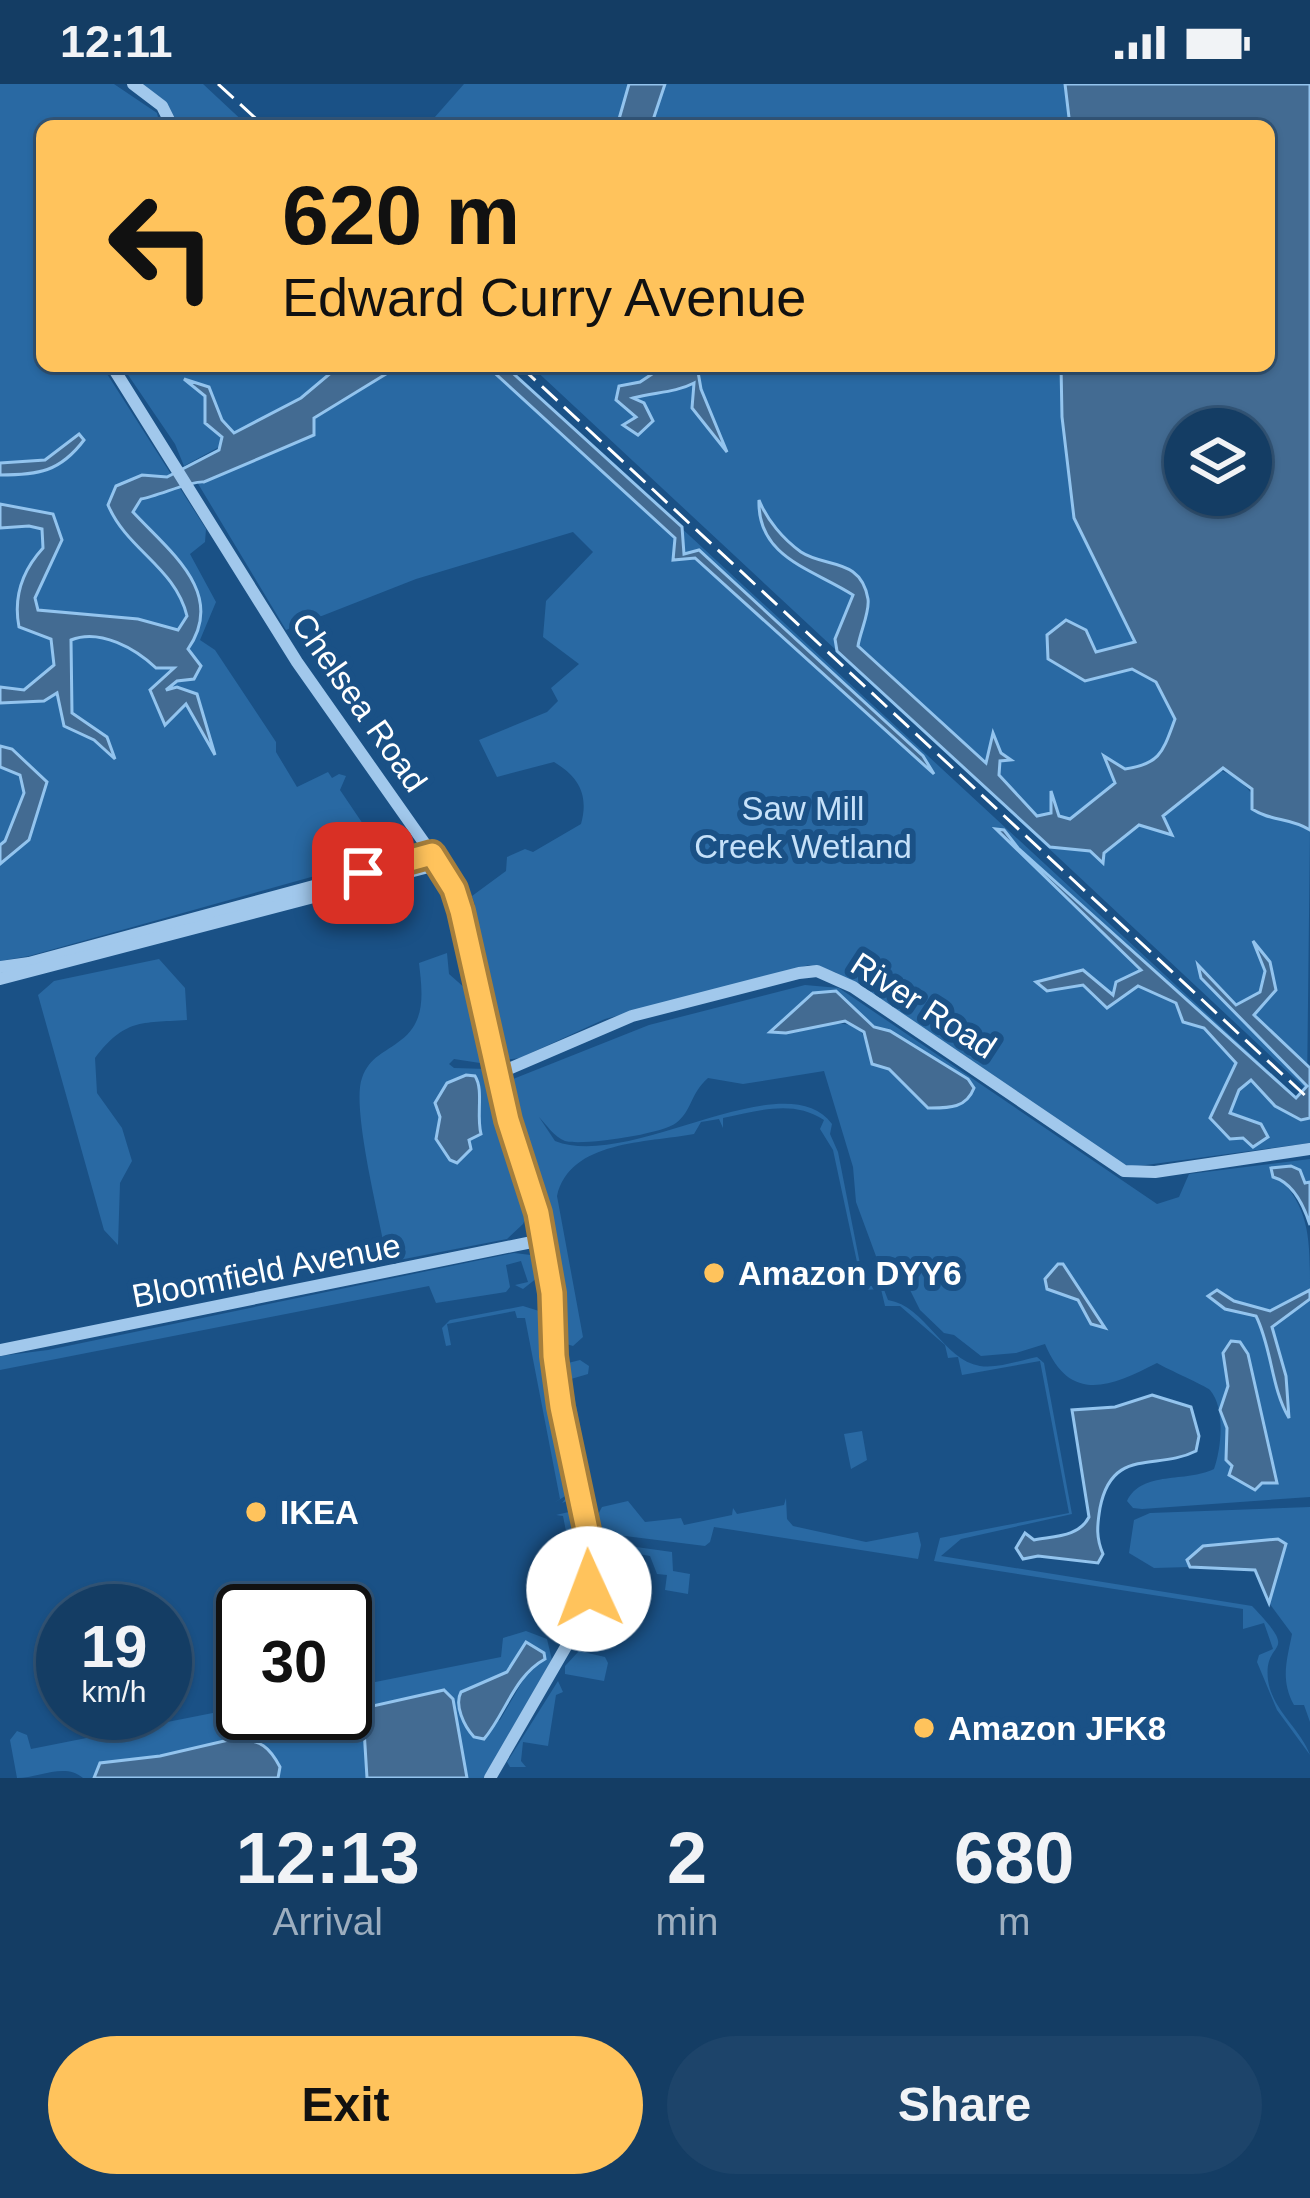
<!DOCTYPE html>
<style>
body{margin:0;font-family:Arial,sans-serif;background:#1d446a;color:#f1f3f6;height:100vh;display:flex;flex-direction:column;font-size:45px;white-space:nowrap}
*{box-sizing:border-box;margin:0}
p{font-size:39px;color:#9daebf}
.icon{flex:none;width:66px;height:66px;fill:none;stroke:currentColor;stroke-width:2;stroke-linecap:round;stroke-linejoin:round}
.map{position:relative;height:1694px;overflow:hidden}
.panel{display:flex;flex-direction:column;background:#143d64;flex:1}
.panel>*{flex:none}
.banner{position:absolute;left:36px;top:36px;width:1239px;height:252px;border-radius:18px;box-shadow:0 3px 9px #0004,0 0 0 3px #335678;background:#ffc35c;color:#111;overflow:hidden}
.tools{position:absolute;left:1164px;top:324px;display:grid;gap:24px}
.tools a{display:grid;place-items:center;width:108px;height:108px;border-radius:50%;background:#143d64;box-shadow:0 3px 9px #0004,0 0 0 3px #335678;font-size:60px}
.speed{position:absolute;left:36px;top:1500px;display:flex;gap:24px;font-size:60px;font-weight:700;text-align:center}
.speed>*{display:grid;place-content:center;width:156px;height:156px;border-radius:50%;background:#143d64;box-shadow:0 3px 9px #0004,0 0 0 3px #335678;line-height:1}
.speed small{font-size:30px;font-weight:400}
.speed .limit{border:6px solid #111;border-radius:18px;background:#fff;color:#111}
.pin{position:absolute;display:grid;place-items:center;width:102px;height:102px;color:#fff;margin:-51px;border-radius:24px;box-shadow:0 6px 18px #0006}
.me{position:absolute;width:132px;margin:-66px;rotate:358deg;stroke-linejoin:round;filter:drop-shadow(0 0 9px #0008)}
.turn{display:flex;align-items:center;gap:42px;height:252px;padding:0 48px;font-size:54px}
.turn .icon{width:156px;height:156px;stroke-width:2.5}
.turn b{display:block;font-size:84px;line-height:102px}
.eta{display:flex;justify-content:space-evenly;align-items:center;height:204px;text-align:center}
.eta b{font-size:72px;font-weight:600;line-height:84px}
.button{display:flex;gap:24px;margin-top:auto;padding:24px 48px}
.button a{flex:1;height:138px;border-radius:72px;background:#ffc35c;color:#111;font-size:48px;font-weight:600;line-height:138px;text-align:center}
.button a+a{background:#1d446a;color:#f1f3f6}
.status{display:flex;justify-content:space-between;align-items:center;height:84px;padding:0 60px;background:#143d64;direction:ltr}
.status svg{height:33px;fill:currentColor}
.map>svg:first-child{display:block}
.green{fill:#2969a3;fill-rule:evenodd}
.water{fill:#436b92;stroke:#93c4ee;stroke-width:3;fill-rule:evenodd}
.lines{fill:none;stroke-linecap:round;stroke-linejoin:round}
.minor{stroke:#a1c8ec;stroke-width:12}
.rail{stroke:#fff;stroke-width:3;stroke-dasharray:21 9;stroke-linecap:butt}
.route-casing{stroke:#a67f3c;stroke-width:30}
.route{stroke:#ffc35c;stroke-width:21}
.poi-dot{fill:#ffc35c;stroke:#1a5186;stroke-width:4.5}
.labels{text-anchor:middle;stroke-width:12;stroke-linejoin:round;paint-order:stroke}
.street-label{font-size:33px;fill:#fff;stroke:#1a5186}
.park-label{font-size:33px;fill:#c6e1f9;stroke:#1a5186}
.poi-label{font-size:33px;font-weight:bold;fill:#fff;stroke:#1a5186;text-anchor:start}
</style>
<div class="status"><b>12:11</b><svg viewBox="0 0 49 12"><path d="M0 12V9h3v3zM5 12V6h3v6zM10 12V3h3v9zM15 12V0h3v12zM26 1h20v11H26zM47 4h2v5h-2z"/></svg></div>
<div class="map">
<svg width="1310" height="1694" viewBox="0 0 1310 1694">
<rect width="100%" height="100%" fill="#1a5186"/>
<g class="green">
<polygon points="0,0 114,0 157,29 160,42 42,42 42,282 102,282 206,445 205,458 190,470 216,518 200,556 215,566 276,658 276,668 297,703 328,688 332,694 339,690 346,692 340,706 363,740 363,750 338,760 347,783 29,872 0,877"/>
<polygon points="138,0 203,0 248,42 179,42 168,21"/>
<polygon points="464,0 1065,0 1070,42 427,42"/>
<polygon points="122,282 345,282 302,318 184,382 175,360"/>
<path d="M391,282H506L1310,1025V1059L1131,1083L1112,1075L835,888L809,881L605,935L520,974L504,976L476,842L469,828L475,821L472,812L506,787L507,773L525,765L533,768L581,740C589,711 579,693 554,678L497,693L479,656L547,628L558,617L551,604L579,580L543,553L546,517L593,468L573,448L416,495L286,546L197,398L193,397Z"/>
<path d="M531,282H1061L1062,333L1156,597L1175,635L1162,668L1148,682C1212,684 1234,674 1269,735L1290,733L1310,746L1307,1006L934,657L1049,762L1062,764L835,555L837,567Z"/>
<path d="M447,869L449,890L466,905L485,974L480,979L454,975L449,980L454,984L487,985L498,1043L530,1124L523,1140L507,1155L394,1177L386,1171C380,1136 351,1023 362,994C370,972 385,969 401,956C427,937 422,906 419,879ZM477,1013L480,1050L468,1056L471,1065L436,1049L440,1033L436,1027Z"/>
<path d="M159,875L185,904L187,936C140,939 125,935 95,974L97,1009L122,1044L132,1077L120,1099L118,1161L104,1146L38,911L54,897Z"/>
<path d="M805,901L839,904L1157,1120L1179,1113L1189,1090L1310,1075V1098L1305,1100C1298,1082 1289,1080 1271,1085C1310,1122 1310,1151 1310,1206L1270,1227L1234,1217L1217,1206L1225,1225L1256,1232L1267,1253L1282,1323L1288,1331L1286,1292L1272,1242L1310,1215V1413L1142,1425L1133,1424L1127,1417C1142,1386 1186,1399 1214,1385C1221,1365 1226,1325 1210,1306C1206,1302 1167,1285 1157,1279C1110,1303 1070,1320 1045,1260L1016,1269L981,1272L954,1251L944,1249L920,1226L908,1202L880,1183L856,1118L853,1083L824,987L743,1000L708,994C690,1010 692,1027 676,1039C662,1050 583,1062 565,1057C554,1053 546,1040 539,1033L555,1057C631,1087 784,976 832,1040L830,1050L838,1068L863,1195L869,1202L883,1203L888,1216C926,1222 943,1276 980,1282C997,1285 1021,1276 1037,1273L1044,1279L1072,1430L961,1455L941,1472L1252,1522C1303,1575 1263,1552 1268,1596C1272,1626 1301,1645 1310,1671L1277,1626L1257,1578L1259,1571L1273,1565L1264,1539L1243,1545V1525L934,1477L940,1454L1069,1429L1040,1277L962,1291L958,1273L948,1274L945,1261L900,1222H885L881,1205L863,1206L833,1066L820,1045L824,1036C792,1015 759,1027 723,1034V1044L719,1035L701,1038L694,1050C647,1059 570,1056 557,1112L583,1253L573,1262L563,1259L552,1151L518,1046L508,997L649,941ZM836,907L874,943L890,947L914,1010L889,985L873,980C861,940 862,939 822,940C809,940 795,937 783,936L813,909ZM1226,1296L1276,1399H1261L1226,1376L1229,1302Z"/>
<polygon points="514,1169 531,1171 539,1180 537,1194 523,1205 515,1201 528,1198 521,1177 506,1181 510,1203 506,1208 436,1219 429,1202 0,1286 0,1272 48,1266"/>
<polygon points="523,1222 539,1227 546,1238 549,1292 558,1339 554,1341 572,1415 562,1419 570,1409 554,1419 560,1415 525,1234 517,1234 515,1227 447,1240 451,1261 446,1262 442,1244 450,1236"/>
<polygon points="580,1276 589,1282 588,1290 571,1295 589,1390 584,1386 578,1357 579,1381 570,1335 574,1334 561,1285 564,1280"/>
<polygon points="862,1347 867,1376 851,1385 844,1350"/>
<polygon points="786,1414 787,1435 793,1442 866,1458 918,1448 921,1461 918,1475 714,1443 710,1458 705,1462 601,1449 594,1438 602,1423 628,1417 645,1438 681,1434 684,1441 732,1431 733,1424 737,1430 784,1421"/>
<path d="M1310,1423V1638L1304,1621H1294C1280,1596 1287,1576 1292,1550L1269,1519L1286,1460L1193,1469L1188,1476L1190,1483L1154,1484L1129,1469L1134,1436L1150,1429Z"/>
<path d="M573,1427C584,1458 589,1498 572,1528L554,1535L552,1522L572,1518L571,1506L577,1503L563,1432L556,1431Z"/>
<path d="M629,1462L672,1468L673,1487L690,1490L688,1510L665,1506L667,1491L657,1490L650,1472L621,1467L609,1470L603,1477L591,1553L586,1554L583,1548C593,1513 585,1465 629,1462Z"/>
<path d="M526,1547L547,1555L552,1576L484,1694H467L453,1616L444,1606L368,1623L363,1629L367,1694H278L280,1683L160,1672L101,1679L94,1694H83C65,1678 39,1694 17,1694L10,1656L17,1647L27,1651L31,1665L243,1623V1629H345V1604L501,1573L503,1554ZM526,1559L545,1575L530,1584L500,1636L468,1646L458,1614L461,1608L507,1588Z"/>
<polygon points="579,1567 605,1573 608,1579 604,1597 565,1590 565,1582"/>
<polygon points="558,1597 563,1608 556,1611 548,1662 523,1658 521,1677 526,1683 510,1683 507,1678"/>
</g>
<g class="water">
<polygon points="629,0 665,0 651,42 617,42"/>
<path d="M1065,0H1310V746C1289,733 1272,738 1252,725V705L1223,684L1163,732L1172,751L1139,741L1104,769L1103,779L1090,767L1050,763L837,567L835,555L853,511C813,485 757,474 759,416C767,436 783,455 801,468C825,484 861,473 868,515C870,528 860,548 858,562L986,679L993,649L1001,669L1011,676L1000,677L999,691L1037,732L1051,729V707L1059,732L1070,735L1115,699L1104,672L1125,685C1161,680 1163,667 1175,635L1156,598L1132,585L1085,597L1048,575L1047,551L1066,536L1086,546L1096,568L1135,558L1074,434L1062,333L1061,282H1269V42H1070ZM1185,345H1251V411H1185Z"/>
<path d="M339,282H399L314,334V351L204,398C193,396 158,412 141,415L133,428C169,467 227,509 188,565L201,582L194,595L177,597L166,606L177,603L197,610L215,671L186,620L165,641L150,606L174,584H156C136,565 100,544 71,556L72,629L107,653L115,675L94,656L64,642L57,609L44,617L0,619V603L24,606L54,581L51,555L19,543C13,512 22,487 43,464L42,445L29,442L0,444V420L53,430L62,456L35,514L38,526L138,535L178,546L187,532C175,483 127,466 108,421L116,402L142,391L167,393L219,366L222,353L205,339V312L184,295L209,303L222,336L234,349L301,314Z"/>
<polygon points="487,282 505,282 682,443 684,470 699,466 923,672 934,690 695,474 673,476 675,454"/>
<path d="M643,282H697L701,305L727,368L692,324L694,299C675,309 654,308 633,314L644,319L653,337L638,351L623,341L636,333L616,316L619,302L640,298L658,286Z"/>
<path d="M79,350L84,356C60,388 38,391 0,391V379L45,376Z"/>
<polygon points="0,662 12,665 47,698 29,756 0,780 0,761 5,757 24,709 20,691 0,683"/>
<polygon points="996,745 1004,746 1018,764 1296,1014 1307,1002 1201,894 1198,881 1236,921 1260,908 1265,887 1253,857 1270,878 1276,906 1254,931 1310,984 1310,1034 1301,1036 1275,1022 1251,996 1239,1006 1230,1029 1261,1040 1268,1053 1253,1063 1243,1054 1230,1055 1210,1034 1236,979 1204,944 1183,938 1176,919 1138,902 1107,924 1083,901 1047,907 1036,898 1083,886 1113,911 1116,898 1141,886"/>
<path d="M836,907L874,943L890,947L968,995L974,1004C966,1025 948,1024 928,1024L889,985L872,980L864,948L845,937L786,949L770,948L813,909Z"/>
<path d="M466,991L475,992C484,1006 476,1031 481,1050L469,1056L471,1065L457,1079L450,1076L436,1055L440,1033L435,1019L447,999Z"/>
<path d="M1291,1082L1300,1086L1305,1099L1310,1098V1141C1304,1122 1294,1099 1273,1093L1271,1084Z"/>
<polygon points="1058,1180 1063,1180 1105,1244 1091,1240 1078,1216 1047,1205 1045,1195"/>
<path d="M1217,1206L1234,1217L1270,1227L1310,1206V1215L1272,1243L1286,1292L1289,1334C1271,1304 1272,1264 1256,1232L1225,1225L1208,1212Z"/>
<polygon points="1231,1257 1240,1258 1248,1270 1277,1399 1262,1399 1255,1406 1229,1391 1232,1382 1226,1376 1227,1344 1220,1326 1228,1302 1223,1269"/>
<path d="M1152,1311L1191,1323L1199,1352L1196,1367C1157,1387 1112,1362 1100,1424C1097,1442 1096,1454 1103,1470L1098,1479L1038,1472L1023,1475L1016,1464L1025,1449L1034,1456C1054,1452 1079,1453 1089,1433L1072,1326L1115,1323Z"/>
<polygon points="1278,1455 1286,1460 1269,1519 1255,1486 1190,1483 1187,1476 1203,1462"/>
<path d="M526,1558L544,1569L545,1575C514,1592 506,1629 484,1655L474,1653C464,1642 454,1621 461,1608L507,1588Z"/>
<polygon points="444,1606 453,1615 467,1694 367,1694 363,1629 368,1623"/>
<path d="M237,1654C261,1657 269,1662 280,1683L278,1694H94L100,1679L160,1672Z"/>
</g>
<g class="lines">
<g class="minor">
<polyline points="133,0 162,22 172,42"/>
<polyline points="112,282 297,578 444,787 461,827 508,1036 538,1129 552,1209 554,1272 561,1323 590,1461 589,1505 571,1554 490,1694"/>
<polyline points="0,883 29,879 432,770"/>
<polyline points="0,895 440,780"/>
<polyline points="497,990 632,932 799,889 817,887 853,903 1124,1087 1155,1088 1310,1065"/>
<polyline points="0,1266 542,1156"/>
</g>
<g class="rail">
<polyline points="218,0 264,42"/>
<polyline points="520,282 1310,1016"/>
</g>
</g>
<g class="lines">
<g class="route-casing">
<polyline id="route" points="363,789 432,770 454,805 461,827 508,1036 538,1129 552,1209 554,1272 561,1323 590,1460 589,1505"/>
</g>
<use href="#route" class="route"/>
</g>
<g class="poi-dot">
<circle cx="714" cy="1189" r="12"/>
<circle cx="256" cy="1428" r="12"/>
<circle cx="924" cy="1644" r="12"/>
</g>
<g class="labels">
<g class="street-label">
<text transform="translate(360 618) rotate(55)" y="12">Chelsea Road</text>
<text transform="translate(924 921) rotate(33)" y="12">River Road</text>
<text transform="translate(266 1186) rotate(-11)" y="12">Bloomfield Avenue</text>
</g>
<g class="park-label">
<text x="803" y="736">Saw Mill<tspan x="803" dy="38">Creek Wetland</tspan></text>
</g>
<g class="poi-label">
<text x="738" y="1201">Amazon DYY6</text>
<text x="280" y="1440">IKEA</text>
<text x="948" y="1656">Amazon JFK8</text>
</g>
</g>
</svg>
<div class="tools">
<a><svg class="icon" aria-label="layers" viewBox="0 0 24 24"><path d="M12 4l9 5-9 5-9-5zM3 14l9 5 9-5"/></svg></a>
</div>
<div class="speed"><div>19<small>km/h</small></div><div class="limit">30</div></div>
<div class="pin" style="left:363px;top:789px;background:#d93025"><svg class="icon" aria-label="arrive" viewBox="0 0 24 24"><path d="M6 21V4h12l-3 4 3 4H6"/></svg></div>
<svg class="me" style="left:589px;top:1505px" viewBox="-20 -20 40 40"><circle r="19" fill="#fff"/><path d="M0-13L10 11 0 6-10 11z" fill="#ffc35c"/></svg>
<div class="banner">
<div class="turn"><svg class="icon" aria-label="left" viewBox="0 0 24 24"><path d="M17 20v-9H6M10 6l-5 5 5 5"/></svg><div><b>620 m</b>Edward Curry Avenue</div></div>
</div>
</div>
<section class="panel">
<div class="eta">
<div><b>12:13</b><p>Arrival</p></div>
<div><b>2</b><p>min</p></div>
<div><b>680</b><p>m</p></div>
</div>
<div class="button"><a>Exit</a><a>Share</a></div>
</section>
